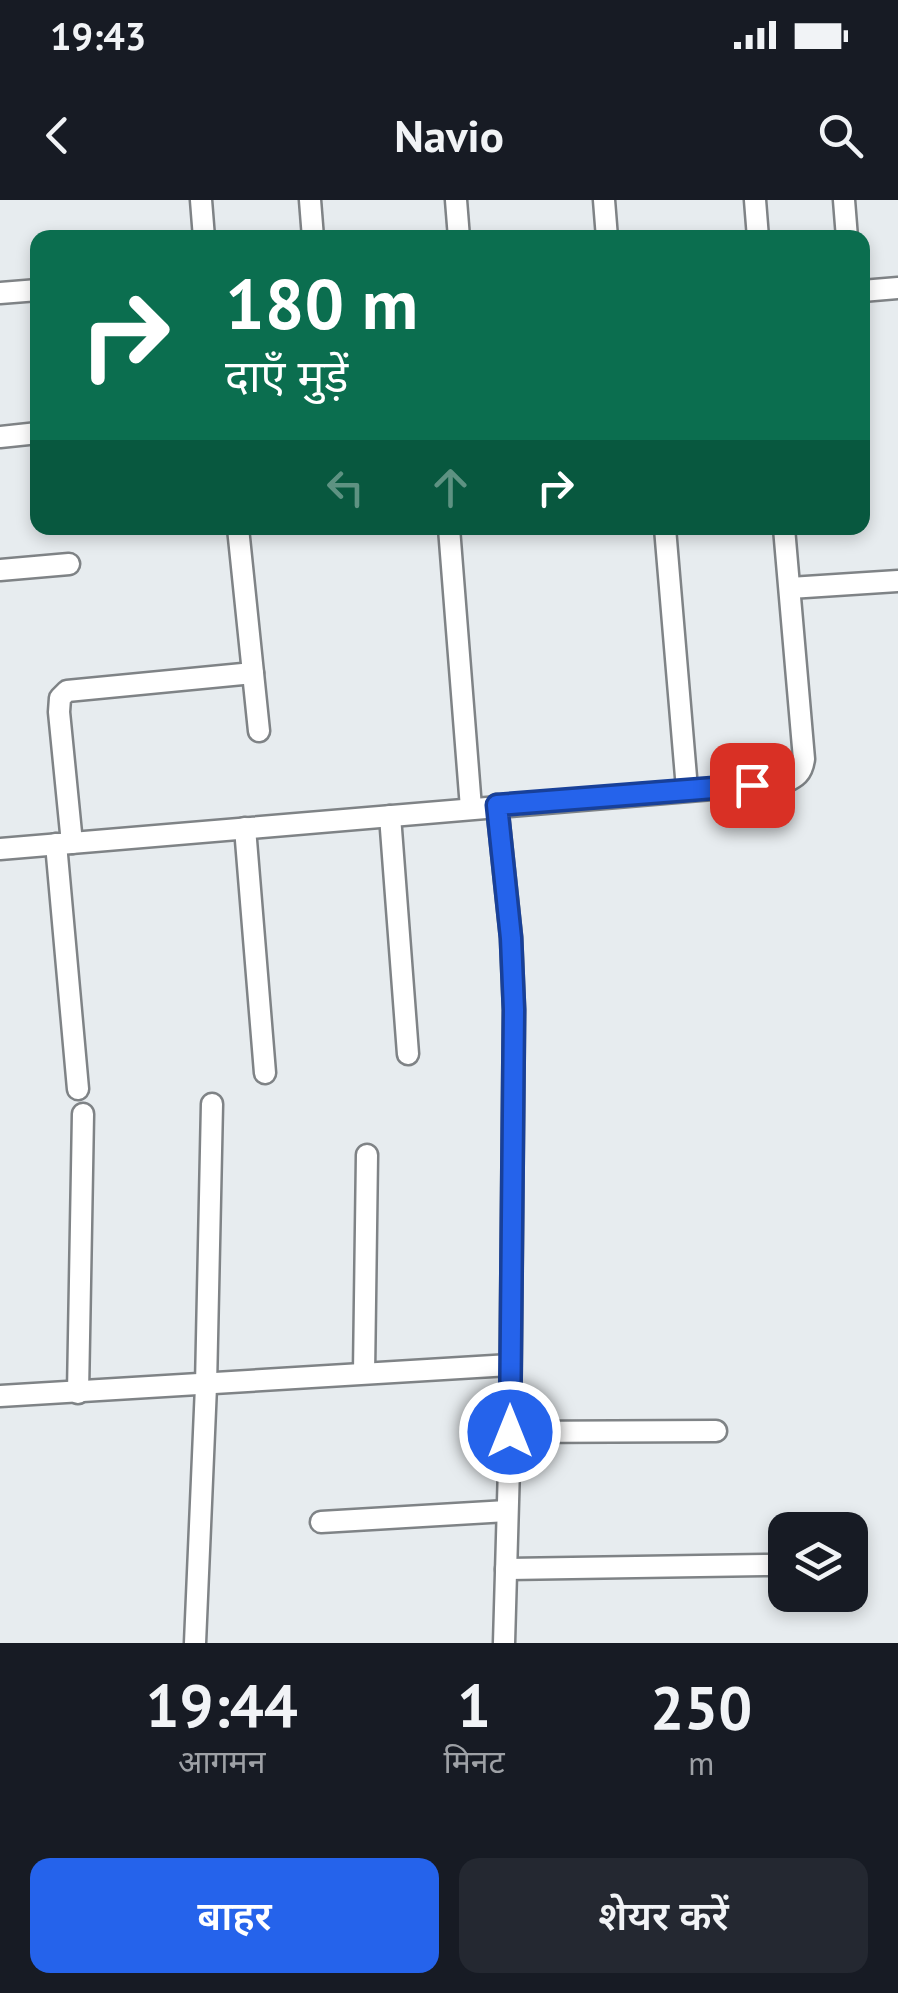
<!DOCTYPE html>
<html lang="hi">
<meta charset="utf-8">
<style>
body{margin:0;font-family:"PT Sans","Noto Sans Devanagari",sans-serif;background:#242831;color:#f1f3f6;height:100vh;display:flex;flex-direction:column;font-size:38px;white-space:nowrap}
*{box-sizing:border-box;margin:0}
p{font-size:32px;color:#9ea1a6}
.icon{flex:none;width:55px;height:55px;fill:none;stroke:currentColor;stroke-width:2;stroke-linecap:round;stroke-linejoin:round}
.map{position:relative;height:1443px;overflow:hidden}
.sheet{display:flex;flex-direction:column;background:#171b24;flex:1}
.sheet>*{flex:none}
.guide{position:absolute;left:30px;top:30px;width:840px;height:305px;border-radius:20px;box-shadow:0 5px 15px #0003;background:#0b6e4f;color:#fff;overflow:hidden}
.tools{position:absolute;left:768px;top:1312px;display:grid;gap:20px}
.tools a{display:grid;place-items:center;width:100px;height:100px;border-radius:20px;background:#171b24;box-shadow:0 5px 15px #0003;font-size:50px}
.pin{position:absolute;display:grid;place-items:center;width:85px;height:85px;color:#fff;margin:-42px;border-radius:20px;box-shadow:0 5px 15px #0006}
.me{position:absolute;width:110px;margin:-55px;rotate:0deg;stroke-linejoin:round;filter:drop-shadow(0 0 8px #0008)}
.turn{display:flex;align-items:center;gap:35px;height:210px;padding:0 30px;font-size:45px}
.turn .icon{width:130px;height:130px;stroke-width:2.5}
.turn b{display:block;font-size:70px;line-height:85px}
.lanes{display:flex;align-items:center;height:95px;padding:0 30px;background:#0003;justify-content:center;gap:50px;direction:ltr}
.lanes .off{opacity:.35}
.eta{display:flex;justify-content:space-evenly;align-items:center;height:170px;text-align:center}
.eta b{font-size:60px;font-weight:600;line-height:70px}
.action{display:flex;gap:20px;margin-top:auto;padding:20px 30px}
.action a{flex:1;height:115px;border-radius:20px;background:#2563eb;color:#fff;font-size:40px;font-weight:600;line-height:115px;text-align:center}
.action a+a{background:#242831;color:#f1f3f6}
.status{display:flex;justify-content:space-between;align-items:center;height:70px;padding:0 50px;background:#171b24;direction:ltr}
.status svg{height:28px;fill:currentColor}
header{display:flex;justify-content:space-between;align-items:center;height:130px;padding:0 30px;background:#171b24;font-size:45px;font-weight:600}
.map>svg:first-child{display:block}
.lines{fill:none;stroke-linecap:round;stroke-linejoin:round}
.minor-casing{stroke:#7f8386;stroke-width:25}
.minor{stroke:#fff;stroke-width:20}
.route-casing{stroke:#184099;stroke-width:25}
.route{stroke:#2563eb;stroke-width:18}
</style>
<div class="status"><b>19:43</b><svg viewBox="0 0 49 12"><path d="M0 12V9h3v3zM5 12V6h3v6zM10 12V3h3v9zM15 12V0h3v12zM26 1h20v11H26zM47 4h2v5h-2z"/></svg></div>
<header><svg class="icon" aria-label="back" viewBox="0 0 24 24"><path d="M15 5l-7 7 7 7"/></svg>Navio<svg class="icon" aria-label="search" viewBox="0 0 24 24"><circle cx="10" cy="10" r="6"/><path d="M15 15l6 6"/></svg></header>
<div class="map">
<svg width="898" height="1443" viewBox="0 0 898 1443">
<rect width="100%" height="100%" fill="#e7ecef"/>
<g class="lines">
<g class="minor-casing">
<g id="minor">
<polyline points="201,0 204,38"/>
<polyline points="310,0 313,38"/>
<polyline points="456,0 459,38"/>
<polyline points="604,0 607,38"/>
<polyline points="755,0 758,38"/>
<polyline points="844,0 847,38"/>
<polyline points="862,91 898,88"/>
<polyline points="0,93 38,90"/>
<polyline points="0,237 38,233"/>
<polyline points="238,328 259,531"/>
<polyline points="449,328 471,608"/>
<polyline points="665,328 687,589"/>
<polyline points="0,370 69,364"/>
<polyline points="790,388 898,381"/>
<polyline points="497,605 511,737 514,810 510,1232 504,1443"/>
<polyline points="390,616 408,854"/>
<polyline points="245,628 265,873"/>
<polyline points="72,643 59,512 60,498 67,491 253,473"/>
<polyline points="56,644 78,889"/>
<path d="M0,649L784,583C796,577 802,574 804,559L784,328"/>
<polyline points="364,1173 367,955"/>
<polyline points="78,1193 83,914"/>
<polyline points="0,1196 510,1165"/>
<polyline points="510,1232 716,1231"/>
<polyline points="321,1322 507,1311"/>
<polyline points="506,1369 768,1365"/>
<polyline points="195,1443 206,1186 212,904"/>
</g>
</g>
<use href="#minor" class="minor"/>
</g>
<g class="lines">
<g class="route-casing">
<polyline id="route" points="510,1232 514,810 511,738 497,605 752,585"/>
</g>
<use href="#route" class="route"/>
</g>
</svg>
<div class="tools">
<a><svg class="icon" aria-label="layers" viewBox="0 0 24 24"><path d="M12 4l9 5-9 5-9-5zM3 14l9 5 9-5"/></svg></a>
</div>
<div class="pin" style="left:752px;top:585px;background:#d93025"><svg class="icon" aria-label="arrive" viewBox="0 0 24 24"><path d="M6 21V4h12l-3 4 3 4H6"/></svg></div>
<svg class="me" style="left:510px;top:1232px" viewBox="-20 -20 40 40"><circle r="17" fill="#2563eb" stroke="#fff" stroke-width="3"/><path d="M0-11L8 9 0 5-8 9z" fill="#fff"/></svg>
<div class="guide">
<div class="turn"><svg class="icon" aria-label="right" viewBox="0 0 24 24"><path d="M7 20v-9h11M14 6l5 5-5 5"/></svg><div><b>180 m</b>दाएँ मुड़ें</div></div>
<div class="lanes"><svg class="icon off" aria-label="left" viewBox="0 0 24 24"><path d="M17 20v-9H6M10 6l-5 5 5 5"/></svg><svg class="icon off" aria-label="ahead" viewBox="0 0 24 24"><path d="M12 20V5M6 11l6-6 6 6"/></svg><svg class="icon" aria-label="right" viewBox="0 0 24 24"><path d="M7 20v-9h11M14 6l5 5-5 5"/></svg></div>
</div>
</div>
<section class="sheet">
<div class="eta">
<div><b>19:44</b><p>आगमन</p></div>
<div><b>1</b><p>मिनट</p></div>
<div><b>250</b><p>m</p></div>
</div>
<div class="action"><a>बाहर</a><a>शेयर करें</a></div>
</section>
